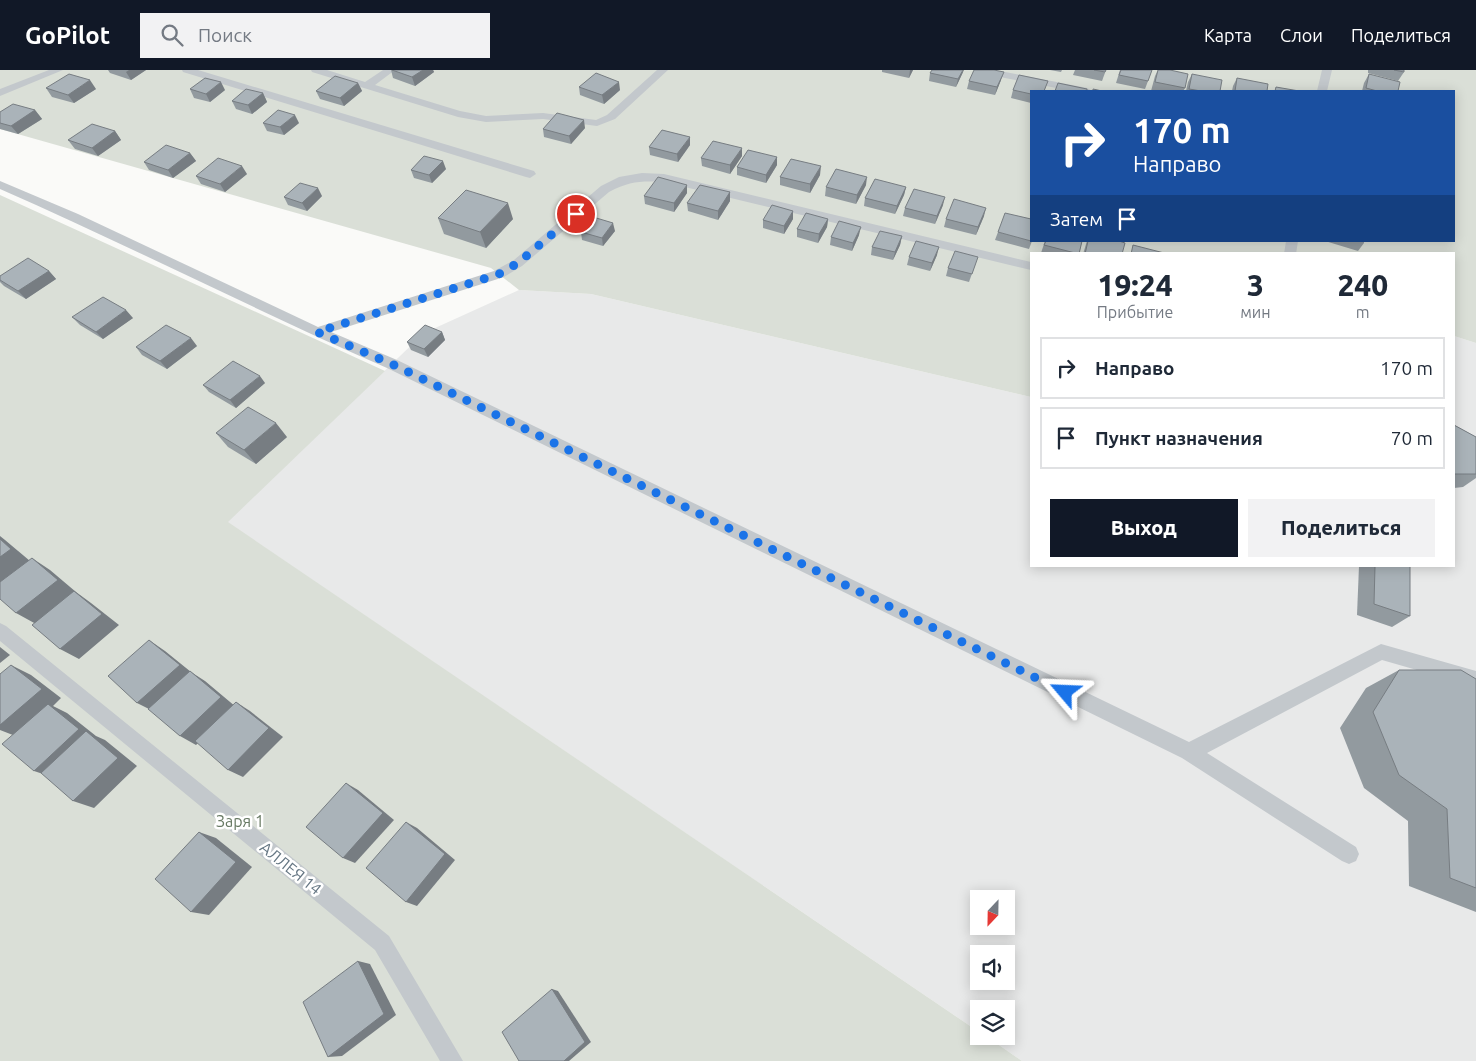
<!DOCTYPE html>
<html lang="ru">
<meta charset="utf-8">
<style>
body{margin:0;font-family:Ubuntu,sans-serif;background:#f2f2f3;color:#1f2937;height:100vh;display:flex;flex-direction:column;font-size:19px;white-space:nowrap}
*{box-sizing:border-box;margin:0}
p{font-size:16px;color:#747a83}
.icon{flex:none;width:28px;height:28px;fill:none;stroke:currentColor;stroke-width:2;stroke-linecap:round;stroke-linejoin:round}
.map{position:relative;flex:1;overflow:hidden}
.panel{position:absolute;left:1030px;top:182px;width:425px;height:315px;display:flex;flex-direction:column;background:#fff;border-radius:0px;box-shadow:0 2px 12px #0003}
.panel>*{flex:none}
.guide{position:absolute;left:1030px;top:20px;width:425px;height:152px;border-radius:0px;box-shadow:0 2px 12px #0003;background:#1a4fa0;color:#fff;overflow:hidden}
.needle{width:32px;rotate:202deg}
.fabs{position:absolute;left:970px;top:820px;display:grid;gap:10px}
.fabs a{display:grid;place-items:center;width:45px;height:45px;border-radius:0px;background:#fff;box-shadow:0 2px 12px #0003;font-size:25px}
.pin{position:absolute;display:grid;place-items:center;width:42px;height:42px;color:#fff;margin:-21px;border:2px solid #fff;border-radius:50%;box-shadow:0 1px 5px #0007}
.me{position:absolute;width:55px;margin:-28px;rotate:296deg;stroke-linejoin:round;filter:drop-shadow(0 0 4px #0008)}
.turn{display:flex;align-items:center;gap:18px;height:105px;padding:0 20px;font-size:22px}
.turn .icon{width:65px;height:65px;stroke-width:2.5}
.turn b{display:block;font-size:35px;line-height:42px}
.then{display:flex;align-items:center;height:48px;padding:0 20px;background:#0003;gap:10px;font-size:19px}
.eta{display:flex;justify-content:space-evenly;align-items:center;height:85px;text-align:center}
.eta b{font-size:30px;font-weight:800;line-height:35px}
.cta{display:flex;gap:10px;margin-top:auto;padding:10px 20px}
.cta a{flex:1;height:58px;border-radius:0px;background:#111827;color:#fff;font-size:20px;font-weight:800;line-height:58px;text-align:center}
.cta a+a{background:#f2f2f3;color:#1f2937}
ul{padding:0;list-style:none}
li{display:flex;align-items:center;gap:15px;height:62px;margin:0 10px 8px;padding:0 10px;border:2px solid #e0e1e3;border-radius:0px}
li div{flex:1}
li b{display:block;font-size:19px}
li em{font-style:normal}
header{display:flex;align-items:center;gap:30px;box-sizing:border-box;height:70px;padding:0 25px;background:#111827;color:#fff}
header strong{font-size:24px}
nav{display:flex;gap:28px;margin-inline-start:auto;font-size:18px}
.search{width:350px;height:45px;background:#f2f2f3;display:flex;align-items:center;gap:12px;box-sizing:border-box;padding:0 18px;border-radius:0px;color:#747a83;font-size:19px}
.map>svg:first-child{display:block}
.built{fill:#e8e9e9;fill-rule:evenodd}
.green{fill:#dadfd7;fill-rule:evenodd}
.lines{fill:none;stroke-linecap:round;stroke-linejoin:round}
.lane{fill:#c3c8cc;fill-rule:evenodd}
.wall{fill:#929a9f}
.shaded-wall{fill:#777d82}
.building{fill:#aab3b9;stroke:#777d82}
.route{stroke:#1a73e8;stroke-width:9;stroke-dasharray:0 16.2}
.labels{text-anchor:middle;stroke-width:5;stroke-linejoin:round;paint-order:stroke}
.park-label{font-size:16px;fill:#687a64;stroke:#fff}
.street-label{font-size:16px;fill:#657683;stroke:#fff}
</style>
<header>
<strong>GoPilot</strong>
<div class="search"><svg class="icon" aria-label="search" viewBox="0 0 24 24"><circle cx="10" cy="10" r="6"/><path d="M15 15l6 6"/></svg>Поиск</div>
<nav><a>Карта</a><a>Слои</a><a>Поделиться</a></nav>
</header>
<div class="map">
<svg width="1476" height="991" viewBox="0 0 1476 991">
<rect width="100%" height="100%" fill="#fafaf8"/>
<path class="built" d="M519,220L591,224L1031,327V496H1454V266L1476,273V991H1022L986,966H1006V939H979V962L227,452L424,263ZM979,829H1006V856H979ZM979,884H1006V911H979Z"/>
<g class="green">
<path d="M0,0H1476V273L1454,266V184H1031V327L591,224L519,220L491,198L0,59ZM1031,21H1454V171H1031Z"/>
<polygon points="0,125 385,301 228,452 979,962 979,966 986,966 1022,991 0,991"/>
</g>
<g class="lines">
<g class="lane">
<polygon points="49,0 63,0 0,26 0,19"/>
<polygon points="182,0 198,0 534,101 536,104 530,108 526,107 183,2"/>
<polygon points="311,0 327,0 365,12 383,0 395,0 375,15 460,41 486,46 543,43 596,50 607,45 657,0 668,0 615,49 597,56 543,49 486,52 458,47 312,2"/>
<polygon points="974,0 995,0 1087,18 1092,21 1072,21 979,3"/>
<polygon points="1322,0 1332,0 1327,21 1317,21"/>
<path d="M642,103L664,104L1031,192V200L664,112C641,111 630,111 609,122L522,196L504,207L331,262L397,290L1189,672L1381,574L1476,601V617L1382,590L1207,683L1356,777L1359,784L1356,791L1349,794L1342,791L1182,688L387,298C257,241 130,176 0,119V111L78,144L318,257L494,201L514,190L601,116L619,107Z"/>
<polygon points="1286,171 1298,171 1296,184 1284,184"/>
<polygon points="0,553 6,556 389,866 463,991 440,991 375,880 0,571"/>
</g>
</g>
<g class="wall">
<polygon points="108,0 146,0 131,10 110,3"/>
<polygon points="391,0 433,0 434,2 415,16 393,8"/>
<polygon points="882,0 913,0 909,8 882,2"/>
<polygon points="1050,0 1062,0 1061,2"/>
<polygon points="1075,0 1106,0 1102,11 1073,5"/>
<polygon points="1120,0 1152,0 1148,11 1145,19 1116,13"/>
<polygon points="1158,0 1170,0 1185,18 1183,21 1151,21 1155,6"/>
<polygon points="1368,0 1404,0 1404,2 1398,11 1368,3"/>
<polygon points="963,2 956,17 929,11 930,3"/>
<polygon points="1192,4 1220,21 1186,21 1188,12"/>
<polygon points="1369,4 1398,21 1362,21 1364,13"/>
<polygon points="1237,8 1267,21 1232,21 1233,16"/>
<polygon points="1001,10 995,25 967,19 969,11"/>
<polygon points="358,13 362,21 344,36 320,29 316,21"/>
<polygon points="579,17 620,20 604,34 580,25"/>
<polygon points="46,18 96,19 74,33 52,27"/>
<polygon points="190,19 225,20 210,32 194,28"/>
<polygon points="1013,20 1031,21 1031,33 1011,28"/>
<polygon points="263,23 267,32 252,44 236,39 232,31"/>
<polygon points="35,40 42,49 18,64 0,59 0,42"/>
<polygon points="263,53 299,53 284,65 267,61"/>
<polygon points="585,58 571,74 544,67 543,59"/>
<polygon points="115,61 121,70 98,86 75,79 68,70"/>
<polygon points="690,75 678,92 650,85 649,77"/>
<polygon points="190,83 196,91 173,108 149,100 144,92"/>
<polygon points="742,86 730,104 702,96 701,88"/>
<polygon points="777,87 777,95 766,113 737,105 737,97"/>
<polygon points="446,99 432,113 414,108 411,100"/>
<polygon points="247,104 225,122 201,114 196,106"/>
<polygon points="820,105 810,123 780,115 780,107"/>
<polygon points="866,115 856,134 825,126 826,117"/>
<polygon points="906,117 904,125 895,144 864,136 865,128"/>
<polygon points="730,122 730,131 718,150 688,141 687,133"/>
<polygon points="687,123 674,142 645,134 644,126"/>
<polygon points="322,126 307,141 288,135 284,127"/>
<polygon points="943,135 935,154 903,146 905,138"/>
<polygon points="984,146 976,165 944,157 946,149"/>
<polygon points="438,148 513,149 486,178 444,164"/>
<polygon points="793,149 784,164 763,158 763,150"/>
<polygon points="828,149 827,157 818,173 797,167 797,159"/>
<polygon points="615,161 603,176 582,170 581,162"/>
<polygon points="998,162 1032,171 1029,179 995,170"/>
<polygon points="859,165 852,181 830,175 831,167"/>
<polygon points="902,166 900,175 893,190 871,185 872,177"/>
<polygon points="1045,171 1082,171 1079,184 1044,184 1041,183"/>
<polygon points="1087,171 1088,171 1122,184 1083,184"/>
<polygon points="1325,171 1364,171 1364,173 1358,181"/>
<polygon points="937,185 930,201 907,195 909,187"/>
<polygon points="975,195 969,212 946,206 948,198"/>
<polygon points="49,201 56,209 26,229 4,216 0,212 0,206"/>
<polygon points="72,247 133,248 103,269 80,255"/>
<polygon points="442,262 445,270 428,287 411,280 407,272"/>
<polygon points="197,276 167,299 142,285 136,277"/>
<polygon points="265,313 236,338 209,322 203,315"/>
<polygon points="1454,355 1476,367 1476,408 1463,417 1454,418"/>
<polygon points="216,363 287,367 256,394 228,377"/>
<polygon points="1359,496 1410,496 1410,546 1392,557 1357,545"/>
<polygon points="1399,600 1476,609 1476,842 1409,816 1408,751 1364,718 1340,658 1366,618"/>
</g>
<g class="shaded-wall">
<polygon points="129,0 146,0 131,10 126,2"/>
<polygon points="423,0 433,0 434,2 415,16 412,7"/>
<polygon points="910,0 913,0 909,8"/>
<polygon points="963,0 964,0 963,2 956,17 958,9"/>
<polygon points="1004,2 1001,10 995,25 997,17"/>
<polygon points="90,10 96,19 74,33 68,25"/>
<polygon points="221,12 225,20 210,32 206,24"/>
<polygon points="619,12 620,20 604,34 602,25"/>
<polygon points="358,13 362,21 344,36 340,28"/>
<polygon points="263,23 267,32 252,44 248,35"/>
<polygon points="35,40 42,49 18,64 11,56"/>
<polygon points="295,45 299,53 284,65 280,57"/>
<polygon points="584,50 585,58 571,74 569,66"/>
<polygon points="115,61 121,70 98,86 92,78"/>
<polygon points="690,67 690,75 678,92 677,84"/>
<polygon points="742,78 742,86 730,104 730,95"/>
<polygon points="190,83 196,91 173,108 168,100"/>
<polygon points="777,87 777,95 766,113 766,105"/>
<polygon points="443,91 446,99 432,113 429,105"/>
<polygon points="242,96 247,104 225,122 220,114"/>
<polygon points="821,96 820,105 810,123 810,114"/>
<polygon points="867,107 866,115 856,134 857,125"/>
<polygon points="687,115 687,123 674,142 674,133"/>
<polygon points="906,117 904,125 895,144 897,136"/>
<polygon points="318,118 322,126 307,141 302,133"/>
<polygon points="730,122 730,131 718,150 718,141"/>
<polygon points="945,127 943,135 935,154 937,146"/>
<polygon points="508,133 513,149 486,178 480,162"/>
<polygon points="986,138 984,146 976,165 978,157"/>
<polygon points="793,141 793,149 784,164 784,156"/>
<polygon points="828,149 827,157 818,173 819,164"/>
<polygon points="613,153 615,161 603,176 602,168"/>
<polygon points="861,157 859,165 852,181 853,173"/>
<polygon points="902,166 900,175 893,190 895,182"/>
<polygon points="939,177 937,185 930,201 932,193"/>
<polygon points="49,201 56,209 26,229 18,221"/>
<polygon points="126,240 133,248 103,269 96,262"/>
<polygon points="442,262 445,270 428,287 424,279"/>
<polygon points="191,268 197,276 167,299 160,291"/>
<polygon points="260,306 265,313 236,338 230,330"/>
<polygon points="276,353 287,367 256,394 244,380"/>
<polygon points="0,466 5,470 30,491 0,514"/>
<polygon points="32,488 50,500 76,522 91,533 119,555 79,589 60,579 36,554 16,543"/>
<polygon points="149,570 165,581 191,602 205,611 236,637 196,675 180,666 155,642 137,633"/>
<polygon points="0,577 10,585 0,593"/>
<polygon points="11,595 31,605 61,628 53,636 67,643 96,666 105,670 137,696 94,738 73,731 55,708 34,701 18,667 0,660 0,655"/>
<polygon points="236,632 250,641 283,667 243,707 228,700"/>
<polygon points="346,713 358,720 394,750 355,793 343,788"/>
<polygon points="406,752 417,758 455,790 417,836 406,832"/>
<polygon points="199,762 216,768 252,797 209,845 191,842"/>
<polygon points="358,891 370,894 396,945 342,986 328,987"/>
<polygon points="552,919 558,921 591,972 569,991 564,991"/>
</g>
<g class="building">
<polygon points="392,0 423,0 412,7"/>
<polygon points="932,0 963,0 958,9 930,3"/>
<polygon points="974,0 994,0 1004,2 997,17 969,11"/>
<polygon points="1094,0 1106,0 1105,2"/>
<polygon points="1121,0 1152,0 1148,11 1119,5"/>
<polygon points="1158,0 1170,0 1188,4 1185,18 1155,12"/>
<polygon points="1394,0 1404,0 1404,2"/>
<polygon points="596,3 619,12 602,25 579,17"/>
<polygon points="69,4 90,10 68,25 46,18"/>
<polygon points="1192,4 1222,10 1220,21 1201,21 1189,19"/>
<polygon points="1369,4 1400,12 1398,21 1377,21 1366,18"/>
<polygon points="1019,5 1048,11 1044,21 1031,21 1031,24 1013,20"/>
<polygon points="335,6 358,13 340,28 316,21"/>
<polygon points="205,8 221,12 206,24 190,19"/>
<polygon points="1237,8 1268,14 1267,21 1235,21"/>
<polygon points="1058,13 1087,19 1087,21 1055,21"/>
<polygon points="1276,17 1299,21 1275,21"/>
<polygon points="246,19 263,23 248,35 232,31"/>
<polygon points="1093,19 1102,21 1093,21"/>
<polygon points="13,34 35,40 11,56 0,53 0,42"/>
<polygon points="278,40 295,45 280,57 263,53"/>
<polygon points="557,43 584,50 569,66 543,59"/>
<polygon points="92,54 115,61 92,78 68,70"/>
<polygon points="662,60 690,67 677,84 649,77"/>
<polygon points="713,71 742,78 730,95 701,88"/>
<polygon points="166,75 190,83 168,100 144,92"/>
<polygon points="748,80 777,87 766,105 737,97"/>
<polygon points="424,86 443,91 429,105 411,100"/>
<polygon points="218,88 242,96 220,114 196,106"/>
<polygon points="791,89 821,96 810,114 780,107"/>
<polygon points="836,99 867,107 857,125 826,117"/>
<polygon points="658,107 687,115 674,133 644,126"/>
<polygon points="875,109 906,117 897,136 865,128"/>
<polygon points="300,113 318,118 302,133 284,127"/>
<polygon points="700,115 730,122 718,141 687,133"/>
<polygon points="914,119 945,127 937,146 905,138"/>
<polygon points="466,120 508,133 480,162 438,148"/>
<polygon points="954,129 986,138 978,157 946,149"/>
<polygon points="772,135 793,141 784,156 763,150"/>
<polygon points="806,143 828,149 819,164 797,159"/>
<polygon points="1005,143 1031,149 1031,171 998,162"/>
<polygon points="593,147 613,153 602,168 581,162"/>
<polygon points="839,151 861,157 853,173 831,167"/>
<polygon points="880,161 902,166 895,182 872,177"/>
<polygon points="916,171 939,177 932,193 909,187"/>
<polygon points="1046,171 1082,171 1079,184 1044,175"/>
<polygon points="1088,171 1119,171 1125,173 1122,184 1085,184"/>
<polygon points="1133,175 1168,184 1131,184"/>
<polygon points="955,181 978,187 972,204 948,198"/>
<polygon points="28,188 49,201 18,221 0,210 0,206"/>
<polygon points="103,227 126,240 96,262 72,247"/>
<polygon points="166,255 191,268 160,291 136,277"/>
<polygon points="425,255 442,262 424,279 407,272"/>
<polygon points="233,291 260,306 230,330 203,315"/>
<polygon points="248,337 276,353 244,380 216,363"/>
<polygon points="1454,355 1476,367 1476,404 1454,404"/>
<polygon points="0,469 11,479 0,487"/>
<polygon points="32,488 58,510 16,543 0,529 0,512"/>
<polygon points="1375,496 1410,496 1410,546 1374,534"/>
<polygon points="74,521 102,544 60,579 32,555"/>
<polygon points="149,570 180,595 137,633 108,606"/>
<polygon points="11,595 42,619 0,655 0,604"/>
<polygon points="1399,600 1461,600 1476,609 1476,818 1450,808 1447,739 1399,705 1373,642"/>
<polygon points="190,601 221,627 180,666 148,639"/>
<polygon points="236,632 269,658 228,700 195,671"/>
<polygon points="48,634 79,659 34,701 2,674"/>
<polygon points="86,661 118,688 73,731 41,703"/>
<polygon points="346,713 383,743 343,788 306,757"/>
<polygon points="406,752 445,784 406,832 366,798"/>
<polygon points="199,762 236,792 191,842 155,809"/>
<polygon points="358,891 384,944 328,987 303,932"/>
<polygon points="552,919 585,972 564,991 519,991 502,962"/>
</g>
<g class="lines">
<polyline class="route" points="576,144 518,193 499,204 317,262 392,294 1065,622"/>
</g>
<g class="labels">
<g class="park-label">
<text x="240" y="757">Заря 1</text>
</g>
<g class="street-label">
<text transform="translate(291 798) rotate(39)" y="6">АЛЛЕЯ 14</text>
</g>
</g>
</svg>
<div class="fabs">
<a><svg class="needle" viewBox="-14 -14 28 28"><path d="M0-13l5 13h-10z" fill="#e53935"/><path d="M0 13l5-13h-10z" fill="#747a83"/></svg></a>
<a><svg class="icon" aria-label="sound" viewBox="0 0 24 24"><path d="M4 9h4l5-4v14l-5-4H4zM17 9q2 3 0 6"/></svg></a>
<a><svg class="icon" aria-label="layers" viewBox="0 0 24 24"><path d="M12 4l9 5-9 5-9-5zM3 14l9 5 9-5"/></svg></a>
</div>
<div class="pin" style="left:576px;top:144px;background:#d93025"><svg class="icon" aria-label="arrive" viewBox="0 0 24 24"><path d="M6 21V4h12l-3 4 3 4H6"/></svg></div>
<svg class="me" style="left:1065px;top:622px" viewBox="-20 -20 40 40"><path d="M0-17L14 15 0 8-14 15z" fill="#1a73e8" stroke="#fff" stroke-width="4"/></svg>
<div class="guide">
<div class="turn"><svg class="icon" aria-label="right" viewBox="0 0 24 24"><path d="M7 20v-9h11M14 6l5 5-5 5"/></svg><div><b>170 m</b>Направо</div></div>
<div class="then">Затем<svg class="icon" aria-label="arrive" viewBox="0 0 24 24"><path d="M6 21V4h12l-3 4 3 4H6"/></svg></div>
</div>
<section class="panel">
<div class="eta">
<div><b>19:24</b><p>Прибытие</p></div>
<div><b>3</b><p>мин</p></div>
<div><b>240</b><p>m</p></div>
</div>
<ul>
<li><svg class="icon" aria-label="right" viewBox="0 0 24 24"><path d="M7 20v-9h11M14 6l5 5-5 5"/></svg><div><b>Направо</b></div><em>170 m</em></li>
<li><svg class="icon" aria-label="arrive" viewBox="0 0 24 24"><path d="M6 21V4h12l-3 4 3 4H6"/></svg><div><b>Пункт назначения</b></div><em>70 m</em></li>
</ul>
<div class="cta"><a>Выход</a><a>Поделиться</a></div>
</section>
</div>
